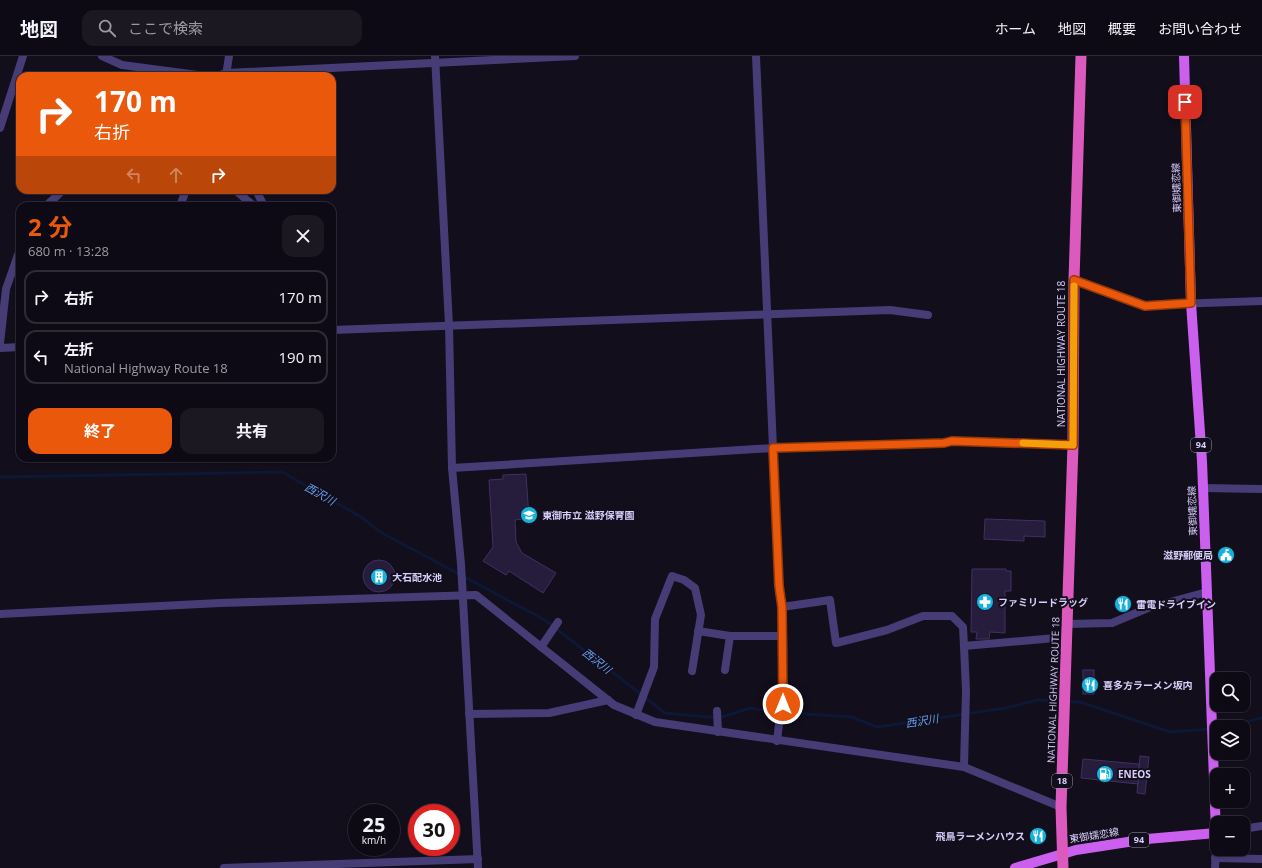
<!DOCTYPE html>
<html lang="ja">
<meta charset="utf-8">
<style>
body{margin:0;font-family:"Open Sans","Noto Sans JP",sans-serif;background:#1c1822;color:#f1f3f6;height:100vh;display:flex;flex-direction:column;font-size:15px;white-space:nowrap}
*{box-sizing:border-box;margin:0}
p{font-size:13px;color:#9b9aa0}
.icon{flex:none;width:22px;height:22px;fill:none;stroke:currentColor;stroke-width:2;stroke-linecap:round;stroke-linejoin:round}
.map{position:relative;flex:1;overflow:hidden}
.sheet{position:absolute;left:16px;top:146px;width:320px;height:260px;display:flex;flex-direction:column;background:#0e0a15;border-radius:12px;box-shadow:0 1px 3px #0004,0 0 0 1px #2e2b34}
.sheet>*{flex:none}
.banner{position:absolute;left:16px;top:16px;width:320px;height:122px;border-radius:12px;box-shadow:0 1px 3px #0004,0 0 0 1px #2e2b34;background:#ea580c;color:#fff;overflow:hidden}
.controls{position:absolute;left:1210px;top:616px;display:grid;gap:8px}
.controls a{display:grid;place-items:center;width:40px;height:40px;border-radius:8px;background:#0e0a15;box-shadow:0 1px 3px #0004,0 0 0 1px #2e2b34;font-size:20px}
.speed{position:absolute;left:348px;top:748px;display:flex;gap:8px;font-size:20px;font-weight:700;text-align:center}
.speed>*{display:grid;place-content:center;width:52px;height:52px;border-radius:50%;background:#0e0a15;box-shadow:0 1px 3px #0004,0 0 0 1px #2e2b34;line-height:1}
.speed small{font-size:10px;font-weight:400}
.speed .limit{border:6px solid #d22;background:#fff;color:#111}
.pin{position:absolute;display:grid;place-items:center;width:34px;height:34px;color:#fff;margin:-17px;border-radius:8px;box-shadow:0 2px 6px #0006}
.me{position:absolute;width:44px;margin:-22px;rotate:0deg;stroke-linejoin:round;filter:drop-shadow(0 0 3px #0008)}
.turn{display:flex;align-items:center;gap:14px;height:84px;padding:0 12px;font-size:18px}
.turn .icon{width:52px;height:52px;stroke-width:2.5}
.turn b{display:block;font-size:28px;line-height:34px}
.lanes{display:flex;align-items:center;height:38px;padding:0 12px;background:#0003;justify-content:center;gap:20px;direction:ltr}
.lanes .off{opacity:.35}
.round{display:grid;place-items:center;flex:none;width:42px;height:42px;border-radius:12px;background:#1c1822}
.overview{display:flex;align-items:center;justify-content:space-between;height:68px;padding:0 12px}
h1{font-size:24px;font-weight:700;line-height:30px;color:#ea580c}
.cta{display:flex;gap:8px;margin-top:auto;padding:8px 12px}
.cta a{flex:1;height:46px;border-radius:12px;background:#ea580c;color:#fff;font-size:16px;font-weight:700;line-height:46px;text-align:center}
.cta a+a{background:#1c1822;color:#f1f3f6}
ul{padding:0;list-style:none}
li{display:flex;align-items:center;gap:12px;height:54px;margin:0 8px 6px;padding:0 4px;border:2px solid #2e2b34;border-radius:12px}
li div{flex:1}
li b{display:block;font-size:15px}
li em{font-style:normal}
header{display:flex;align-items:center;gap:24px;box-sizing:border-box;height:56px;padding:0 20px;background:#0e0a15;border-bottom:1px solid #2e2b34}
header strong{font-size:19px}
nav{display:flex;gap:22px;margin-inline-start:auto;font-size:14px}
.search{width:280px;height:36px;background:#1c1822;display:flex;align-items:center;gap:10px;box-sizing:border-box;padding:0 14px;border-radius:12px;color:#9b9aa0;font-size:15px}
.map>svg:first-child{display:block}
.lines{fill:none;stroke-linecap:round;stroke-linejoin:round}
.stream{stroke:#0d1736;stroke-width:3}
.building{fill:#261c3b;stroke:#413065}
.minor{stroke:#463d77;stroke-width:8}
.primary{stroke:#cb60ef;stroke-width:10}
.trunk{stroke:#dc5abe;stroke-width:11}
.route-casing{stroke:#983908;stroke-width:10}
.route{stroke:#ea580c;stroke-width:7}
.slow{stroke:#f59e0b;stroke-width:7}
.labels{text-anchor:middle;stroke-width:4;stroke-linejoin:round;paint-order:stroke}
.shield{fill:#120e1c;stroke:#9d94b7;stroke-width:1}
.shield-label{font-size:9px;font-weight:bold;fill:#d8cefa}
.street-label{font-size:10px;fill:#d8cefa;stroke:#120e1c}
.poi-label{font-size:10px;font-weight:bold;fill:#d8cefa;stroke:#120e1c;text-anchor:start}
.water-label{font-size:11px;font-style:italic;fill:#669fef;stroke:#120e1c}
</style>
<header>
<strong>地図</strong>
<div class="search"><svg class="icon" aria-label="search" viewBox="0 0 24 24"><circle cx="10" cy="10" r="6"/><path d="M15 15l6 6"/></svg>ここで検索</div>
<nav><a>ホーム</a><a>地図</a><a>概要</a><a>お問い合わせ</a></nav>
</header>
<div class="map">
<svg width="1262" height="812" viewBox="0 0 1262 812">
<rect width="100%" height="100%" fill="#120e1c"/>
<g class="lines">
<g class="stream">
<polyline points="0,421 282,416 361,461 382,477 545,564 665,657 719,662 750,652 776,656 852,661 877,671 1006,652 1038,644 1062,645"/>
<polyline points="1068,646 1080,646 1170,676 1211,673"/>
<polyline points="1223,671 1262,662"/>
</g>
</g>
<g class="building">
<polygon points="526,418 529,462 515,464 516,486 522,497 556,517 543,537 509,515 506,519 483,505 493,491 489,424 503,423 503,419"/>
<polygon points="985,463 1045,465 1045,481 1024,480 1024,485 984,483"/>
<circle cx="379" cy="520" r="16"/>
<polygon points="972,513 1006,513 1006,515 1011,515 1011,535 1005,535 1005,577 990,576 989,583 976,583 977,576 971,576"/>
<rect x="1083" y="614" width="11" height="24"/>
<polygon points="1140,700 1149,701 1145,738 1137,737"/>
<polygon points="1083,703 1139,708 1138,728 1081,722"/>
</g>
<g class="lines">
<g class="minor">
<polyline points="102,0 122,9 205,20"/>
<polyline points="435,0 449,269 452,412 461,508 478,812"/>
<path d="M756,0L779,530C786,581 784,634 777,685"/>
<polyline points="217,20 226,17 575,0"/>
<polyline points="226,20 229,0"/>
<polyline points="0,72 23,0"/>
<polyline points="235,134 254,150"/>
<polyline points="256,134 264,150"/>
<polyline points="46,150 63,134"/>
<polyline points="180,150 186,134"/>
<polyline points="1074,224 1145,249 1262,245"/>
<polyline points="332,274 890,254 928,259"/>
<polyline points="0,287 6,233 20,193"/>
<polyline points="0,292 20,291"/>
<polyline points="452,412 773,392 944,387 952,385 1073,389"/>
<polyline points="1203,432 1262,433"/>
<polyline points="782,551 830,544 836,587 887,574 923,560 952,560 963,571 964,590 966,635 964,711"/>
<polyline points="0,558 220,547 476,539 614,649 655,666 964,711 1061,751"/>
<polyline points="1067,568 1112,567 1148,552 1207,536"/>
<polyline points="698,575 730,580 782,580"/>
<polyline points="964,590 1055,582"/>
<polyline points="541,591 558,566"/>
<polyline points="725,614 730,580"/>
<polyline points="717,655 718,676"/>
<polyline points="469,658 549,657 608,644"/>
<polyline points="636,659 654,611 655,563 672,520 684,524 695,532 701,559 692,615"/>
<polyline points="1243,773 1262,770"/>
<polyline points="1215,802 1262,803"/>
<polyline points="224,812 478,803"/>
<polyline points="1215,812 1217,777"/>
</g>
<polyline class="primary" points="1015,812 1076,794 1147,783 1216,777 1202,405 1191,247 1184,0"/>
<polyline class="trunk" points="1063,812 1061,751 1073,389 1074,224 1081,0"/>
</g>
<g class="lines">
<g class="route-casing">
<polyline id="route" points="783,648 782,551 779,530 773,392 944,387 952,385 1073,389 1074,224 1145,250 1191,247 1185,46"/>
</g>
<use href="#route" class="route"/>
<polyline class="slow" points="1023,387 1073,389 1074,230"/>
</g>
<defs>
<g id="school-disc" transform="scale(0.9)"><circle r="9.5" fill="#17b1dd" stroke="#120e1c"/><path d="M0-5L7-2L0 1L-7-2ZM-4 1L0 2.5L4 1V4Q0 6-4 4Z" fill="#fff"/></g>
<g id="civic-disc" transform="scale(0.9)"><circle r="9.5" fill="#17b1dd" stroke="#120e1c"/><path d="M-.6-6.5H3V-4.5H.6V-3L4-1V1h2V6H-6V1h2V-1L-.6-3ZM-1.2 2.5V6h2.4V2.5Z" fill="#fff"/></g>
<g id="building-disc" transform="scale(0.9)"><circle r="9.5" fill="#17b1dd" stroke="#120e1c"/><path d="M-4-6H4V6H1V3H-1V6H-4ZM-2.5-4.3h1.7v1.8h-1.7ZM.8-4.3h1.7v1.8H.8ZM-2.5-1h1.7V.8h-1.7ZM.8-1h1.7V.8H.8Z" fill="#fff"/></g>
<g id="pharmacy-disc" transform="scale(0.9)"><circle r="9.5" fill="#17b1dd" stroke="#120e1c"/><path d="M-2-6h4v4h4v4h-4v4h-4v-4h-4v-4h4Z" fill="#fff"/></g>
<g id="restaurant-disc" transform="scale(0.9)"><circle r="9.5" fill="#17b1dd" stroke="#120e1c"/><path d="M-5-6h1v4h1v-4h1v4h1v-4h1v5L-1.5 .5V6h-2V.5L-5-1ZM5-6V6H3V1.5H1.5Q1.5-4 5-6Z" fill="#fff"/></g>
<g id="fuel-disc" transform="scale(0.9)"><circle r="9.5" fill="#17b1dd" stroke="#120e1c"/><path d="M-5.5-6h7V0h2V4h1.3V-2.5L3-4.5l.8-.8L6-3V5H2.5V1h-1V6h-7ZM-4.2-4.7v3.2H.2V-4.7Z" fill="#fff"/></g>
</defs>
<g fill-rule="evenodd">
<use href="#school-disc" x="529" y="459"/>
<use href="#civic-disc" x="1226" y="499"/>
<use href="#building-disc" x="379" y="521"/>
<use href="#pharmacy-disc" x="985" y="546"/>
<use href="#restaurant-disc" x="1123" y="548"/>
<use href="#restaurant-disc" x="1090" y="629"/>
<use href="#fuel-disc" x="1105" y="718"/>
<use href="#restaurant-disc" x="1038" y="780"/>
</g>
<g class="labels">
<g class="shield">
<rect x="1191" y="382" width="20" height="14" rx="3"/>
<rect x="1052" y="718" width="20" height="14" rx="3"/>
<rect x="1129" y="777" width="20" height="14" rx="3"/>
</g>
<g class="shield-label">
<text x="1201" y="392">94</text>
<text x="1062" y="728">18</text>
<text x="1139" y="787">94</text>
</g>
<g class="street-label">
<text transform="translate(1176 132) rotate(-92)" y="4">東御嬬恋線</text>
<text transform="translate(1061 298) rotate(-90)" y="4">NATIONAL HIGHWAY ROUTE 18</text>
<text transform="translate(1192 455) rotate(-92)" y="4">東御嬬恋線</text>
<text transform="translate(1053 634) rotate(-88)" y="4">NATIONAL HIGHWAY ROUTE 18</text>
<text transform="translate(1094 779) rotate(-9)" y="4">東御嬬恋線</text>
</g>
<g class="poi-label">
<text x="542" y="463">東御市立 滋野保育園</text>
<text x="1213" y="503" text-anchor="end">滋野郵便局</text>
<text x="392" y="525">大石配水池</text>
<text x="998" y="550">ファミリードラッグ</text>
<text x="1136" y="552">雷電ドライブイン</text>
<text x="1103" y="633">喜多方ラーメン坂内</text>
<text x="1118" y="722">ENEOS</text>
<text x="1025" y="784" text-anchor="end">飛鳥ラーメンハウス</text>
</g>
<g class="water-label">
<text transform="translate(320 438) rotate(29)" y="4">西沢川</text>
<text transform="translate(597 605) rotate(38)" y="4">西沢川</text>
<text transform="translate(922 665) rotate(-9)" y="4">西沢川</text>
</g>
</g>
</svg>
<div class="controls">
<a><svg class="icon" aria-label="search" viewBox="0 0 24 24"><circle cx="10" cy="10" r="6"/><path d="M15 15l6 6"/></svg></a>
<a><svg class="icon" aria-label="layers" viewBox="0 0 24 24"><path d="M12 4l9 5-9 5-9-5zM3 14l9 5 9-5"/></svg></a>
<a>+</a>
<a>−</a>
</div>
<div class="speed"><div>25<small>km/h</small></div><div class="limit">30</div></div>
<div class="pin" style="left:1185px;top:46px;background:#d93025"><svg class="icon" aria-label="arrive" viewBox="0 0 24 24"><path d="M6 21V4h12l-3 4 3 4H6"/></svg></div>
<svg class="me" style="left:783px;top:648px" viewBox="-20 -20 40 40"><circle r="17" fill="#ea580c" stroke="#fff" stroke-width="3"/><path d="M0-11L8 9 0 5-8 9z" fill="#fff"/></svg>
<div class="banner">
<div class="turn"><svg class="icon" aria-label="right" viewBox="0 0 24 24"><path d="M7 20v-9h11M14 6l5 5-5 5"/></svg><div><b>170 m</b>右折</div></div>
<div class="lanes"><svg class="icon off" aria-label="left" viewBox="0 0 24 24"><path d="M17 20v-9H6M10 6l-5 5 5 5"/></svg><svg class="icon off" aria-label="ahead" viewBox="0 0 24 24"><path d="M12 20V5M6 11l6-6 6 6"/></svg><svg class="icon" aria-label="right" viewBox="0 0 24 24"><path d="M7 20v-9h11M14 6l5 5-5 5"/></svg></div>
</div>
<section class="sheet">
<div class="overview"><div><h1>2 分</h1><p>680 m · 13:28</p></div><a class="round"><svg class="icon" aria-label="close" viewBox="0 0 24 24"><path d="M6 6l12 12M18 6L6 18"/></svg></a></div>
<ul>
<li><svg class="icon" aria-label="right" viewBox="0 0 24 24"><path d="M7 20v-9h11M14 6l5 5-5 5"/></svg><div><b>右折</b></div><em>170 m</em></li>
<li><svg class="icon" aria-label="left" viewBox="0 0 24 24"><path d="M17 20v-9H6M10 6l-5 5 5 5"/></svg><div><b>左折</b><p>National Highway Route 18</p></div><em>190 m</em></li>
</ul>
<div class="cta"><a>終了</a><a>共有</a></div>
</section>
</div>
